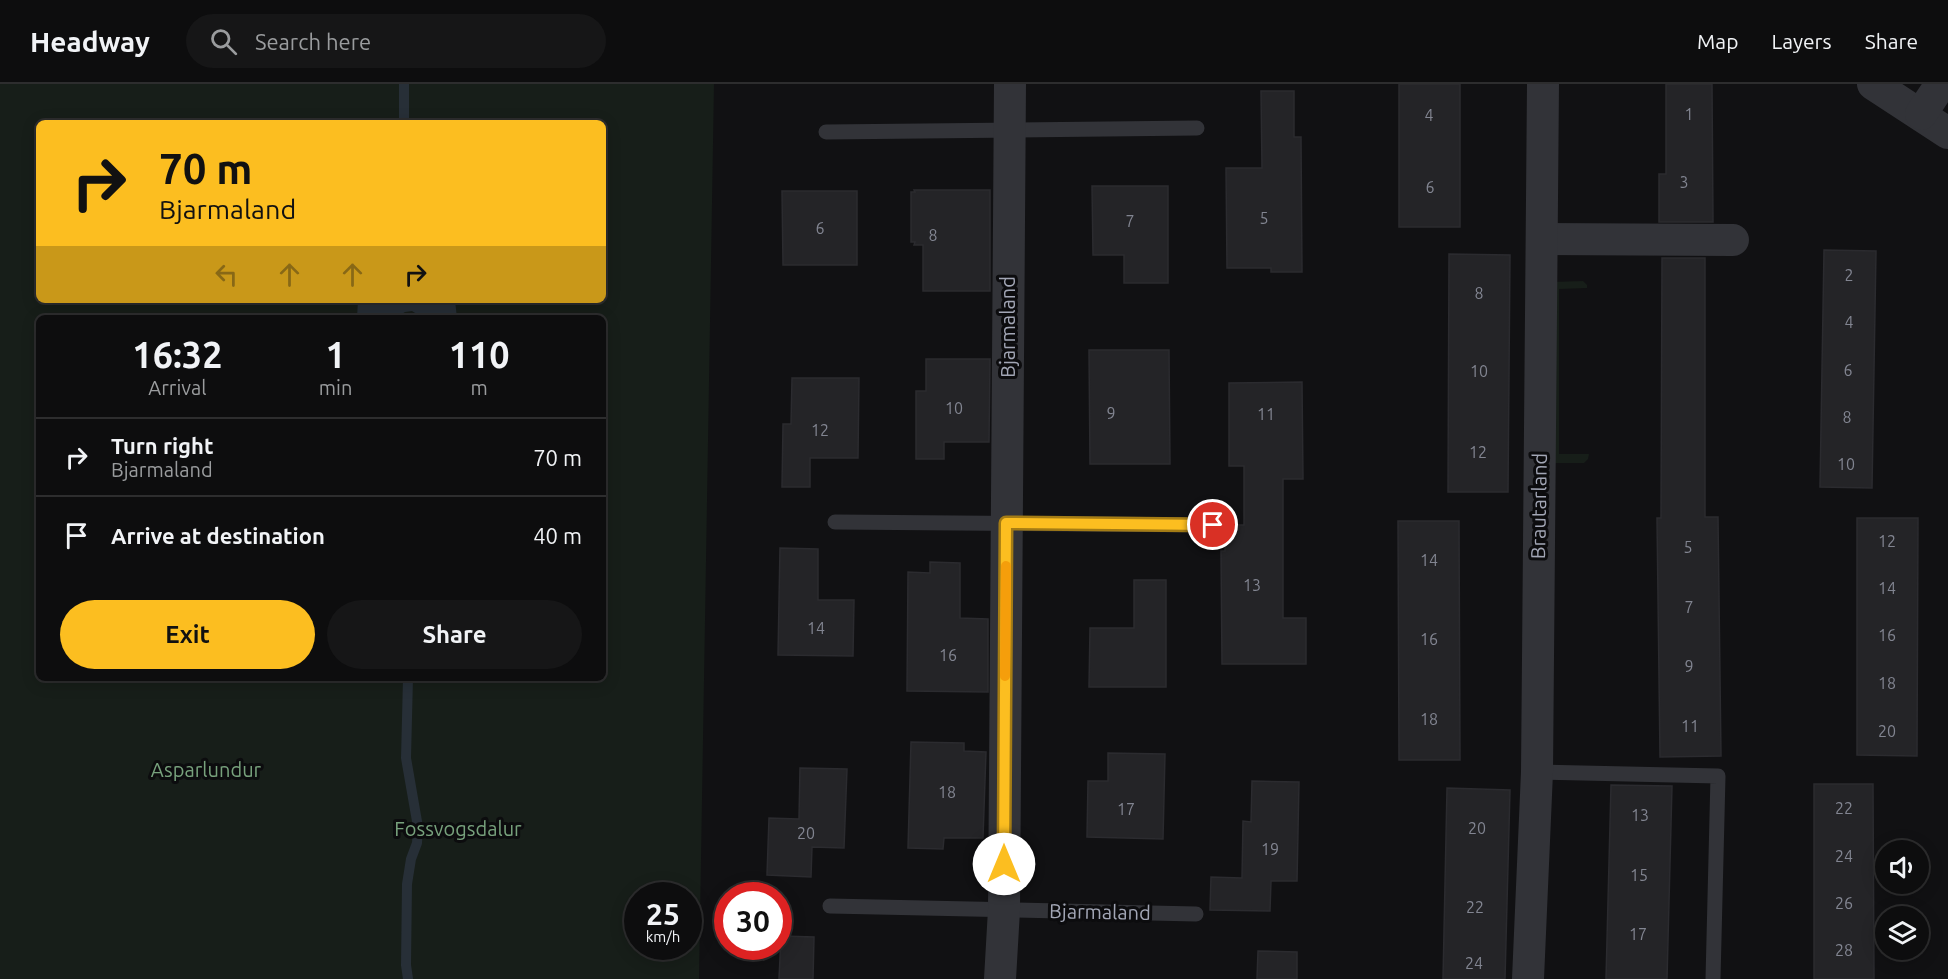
<!DOCTYPE html>
<style>
body{margin:0;font-family:Ubuntu,sans-serif;background:#161617;color:#f1f3f6;height:100vh;display:flex;flex-direction:column;font-size:22px;white-space:nowrap}
*{box-sizing:border-box;margin:0}
p{font-size:20px;color:#9a9c9e}
.icon{flex:none;width:33px;height:33px;fill:none;stroke:currentColor;stroke-width:2;stroke-linecap:round;stroke-linejoin:round}
.map{position:relative;flex:1;overflow:hidden}
.sheet{position:absolute;left:36px;top:231px;width:570px;height:366px;display:flex;flex-direction:column;background:#0d0d0e;border-radius:9px;box-shadow:0 3px 15px #0003,0 0 0 2px #2d2d2e}
.sheet>*{flex:none}
.hud{position:absolute;left:36px;top:36px;width:570px;height:183px;border-radius:9px;box-shadow:0 3px 15px #0003,0 0 0 2px #2d2d2e;background:#fcbe20;color:#111;overflow:hidden}
.tools{position:absolute;left:1875px;top:756px;display:grid;gap:12px}
.tools a{display:grid;place-items:center;width:54px;height:54px;border-radius:50%;background:#0d0d0e;box-shadow:0 3px 15px #0003,0 0 0 2px #2d2d2e;font-size:30px}
.speed{position:absolute;left:624px;top:798px;display:flex;gap:12px;font-size:30px;font-weight:700;text-align:center}
.speed>*{display:grid;place-content:center;width:78px;height:78px;border-radius:50%;background:#0d0d0e;box-shadow:0 3px 15px #0003,0 0 0 2px #2d2d2e;line-height:1}
.speed small{font-size:15px;font-weight:400}
.speed .limit{border:9px solid #d22;background:#fff;color:#111}
.pin{position:absolute;display:grid;place-items:center;width:51px;height:51px;color:#fff;margin:-26px;border:3px solid #fff;border-radius:50%;box-shadow:0 2px 6px #0007}
.me{position:absolute;width:66px;margin:-33px;rotate:0deg;stroke-linejoin:round;filter:drop-shadow(0 0 4px #0008)}
.turn{display:flex;align-items:center;gap:21px;height:126px;padding:0 24px;font-size:27px}
.turn .icon{width:78px;height:78px;stroke-width:2.5}
.turn b{display:block;font-size:42px;line-height:51px}
.lanes{display:flex;align-items:center;height:57px;padding:0 24px;background:#0003;justify-content:center;gap:30px;direction:ltr}
.lanes .off{opacity:.35}
.eta{display:flex;justify-content:space-evenly;align-items:center;height:102px;text-align:center}
.eta b{font-size:36px;font-weight:700;line-height:42px}
.button{display:flex;gap:12px;margin-top:auto;padding:12px 24px}
.button a{flex:1;height:69px;border-radius:36px;background:#fcbe20;color:#111;font-size:24px;font-weight:700;line-height:69px;text-align:center}
.button a+a{background:#161617;color:#f1f3f6}
ul{padding:0;list-style:none}
li{display:flex;align-items:center;gap:18px;height:78px;padding:0 24px;border-top:2px solid #2d2d2e}
li div{flex:1}
li b{display:block;font-size:22px}
li em{font-style:normal}
header{display:flex;align-items:center;gap:36px;box-sizing:border-box;height:84px;padding:0 30px;background:#0d0d0e;border-bottom:2px solid #2d2d2e}
header strong{font-size:28px}
nav{display:flex;gap:33px;margin-inline-start:auto;font-size:21px}
.search{width:420px;height:54px;background:#161617;display:flex;align-items:center;gap:15px;box-sizing:border-box;padding:0 21px;border-radius:33px;color:#9a9c9e;font-size:22px}
.map>svg:first-child{display:block}
.green{fill:#171e19;fill-rule:evenodd}
.water{fill:#272f37}
.lines{fill:none;stroke-linecap:round;stroke-linejoin:round}
.stream{stroke:#272f37;stroke-width:10}
.building{fill:#242427;stroke:#2b2b2f;stroke-width:1.5}
.lane{stroke:#323338;stroke-width:15}
.street{stroke:#323338;stroke-width:32}
.route-casing{stroke:#a47c15;stroke-width:15}
.route{stroke:#fcbe20;stroke-width:10}
.slow{stroke:#f59e0b;stroke-width:10}
.labels{text-anchor:middle;stroke-width:6;stroke-linejoin:round;paint-order:stroke}
.number-label{font-size:16px;fill:#828591}
.street-label{font-size:20px;fill:#a2a6b5;stroke:#0c0c0e}
.park-label{font-size:20px;fill:#77a17c;stroke:#0c0c0e}
</style>
<header>
<strong>Headway</strong>
<div class="search"><svg class="icon" aria-label="search" viewBox="0 0 24 24"><circle cx="10" cy="10" r="6"/><path d="M15 15l6 6"/></svg>Search here</div>
<nav><a>Map</a><a>Layers</a><a>Share</a></nav>
</header>
<div class="map">
<svg width="1948" height="895" viewBox="0 0 1948 895">
<rect width="100%" height="100%" fill="#111113"/>
<g class="green">
<path d="M0,0H714L699,895H0ZM39,39H603V216H39ZM39,234H603V594H39ZM638,812H688V862H638Z"/>
<polygon points="1583,197 1587,201 1587,204 1559,205 1559,370 1589,370 1588,375 1584,379 1549,379 1551,198"/>
</g>
<polygon class="water" points="358,216 455,216 457,234 423,234 412,227 405,228 395,234 357,234"/>
<g class="lines">
<g class="stream">
<polyline points="404,0 404,39"/>
<polyline points="408,594 406,674 418,743 417,759 411,775 407,800 406,881 408,895"/>
</g>
</g>
<g class="building">
<rect x="1399" y="0" width="61" height="143"/>
<polygon points="1666,0 1712,0 1713,138 1659,138 1659,90 1666,90"/>
<polygon points="1261,7 1294,7 1294,53 1301,53 1302,188 1271,188 1271,184 1227,184 1226,84 1262,84"/>
<polygon points="1092,102 1168,102 1168,199 1124,199 1124,171 1093,171"/>
<polygon points="914,106 990,106 990,207 923,207 923,161 914,161 915,158 911,158 911,108 915,108"/>
<polygon points="782,107 857,107 857,181 783,181"/>
<polygon points="1824,166 1876,167 1872,404 1820,403"/>
<polygon points="1449,170 1510,171 1508,408 1448,408"/>
<polygon points="1662,174 1705,174 1705,433 1718,433 1721,672 1660,673 1657,434 1661,434"/>
<polygon points="1089,266 1169,266 1170,380 1090,380"/>
<polygon points="926,275 990,275 989,358 944,358 944,375 916,375 916,307 926,307"/>
<polygon points="792,294 859,294 858,374 810,374 810,403 782,403 783,340 791,340"/>
<polygon points="1302,298 1303,395 1283,395 1283,534 1306,534 1306,580 1222,580 1221,467 1225,467 1225,441 1244,441 1244,382 1229,382 1229,299"/>
<polygon points="1857,434 1918,434 1917,672 1857,671"/>
<polygon points="1398,437 1459,437 1460,676 1399,676"/>
<polygon points="780,464 818,465 818,516 854,516 853,572 778,571"/>
<polygon points="930,478 960,479 960,534 988,535 988,608 907,607 908,488 930,489"/>
<polygon points="1134,496 1166,496 1166,603 1089,603 1090,544 1134,544"/>
<polygon points="911,658 964,659 964,667 986,668 983,754 944,754 943,765 908,764"/>
<polygon points="1108,669 1165,670 1163,755 1087,753 1088,697 1108,697"/>
<polygon points="800,684 847,685 844,764 812,763 811,793 767,791 769,734 799,735"/>
<polygon points="1252,697 1299,698 1297,797 1271,797 1270,827 1210,826 1211,793 1242,794 1243,737 1251,738"/>
<polygon points="1814,700 1873,700 1874,895 1814,895"/>
<polygon points="1611,701 1672,702 1667,895 1606,895"/>
<polygon points="1447,704 1510,706 1505,895 1443,895"/>
<polygon points="781,852 814,853 813,895 779,895"/>
<polygon points="1258,867 1297,868 1297,895 1257,895"/>
</g>
<g class="lines">
<g class="lane">
<polyline points="826,48 1197,44"/>
<polyline points="835,438 1213,441"/>
<polyline points="1537,688 1718,692 1713,895"/>
<polyline points="830,822 1196,830"/>
</g>
<g class="street">
<polyline points="1873,0 1948,49"/>
<polyline points="1921,30 1941,0"/>
<polyline points="1542,155 1733,156"/>
<polyline points="1000,895 1004,826 1010,0"/>
<polyline points="1528,895 1537,688 1543,0"/>
</g>
</g>
<g class="lines">
<g class="route-casing">
<polyline id="route" points="1004,780 1006,439 1213,441"/>
</g>
<use href="#route" class="route"/>
<polyline class="slow" points="1005,592 1006,482"/>
</g>
<g class="labels">
<g class="number-label">
<text x="1689" y="36">1</text>
<text x="1429" y="37">4</text>
<text x="1684" y="104">3</text>
<text x="1430" y="109">6</text>
<text x="1264" y="140">5</text>
<text x="1130" y="143">7</text>
<text x="820" y="150">6</text>
<text x="933" y="157">8</text>
<text x="1849" y="197">2</text>
<text x="1479" y="215">8</text>
<text x="1849" y="244">4</text>
<text x="1848" y="292">6</text>
<text x="1479" y="293">10</text>
<text x="954" y="330">10</text>
<text x="1111" y="335">9</text>
<text x="1266" y="336">11</text>
<text x="1847" y="339">8</text>
<text x="820" y="352">12</text>
<text x="1478" y="374">12</text>
<text x="1846" y="386">10</text>
<text x="1887" y="463">12</text>
<text x="1688" y="469">5</text>
<text x="1429" y="482">14</text>
<text x="1252" y="507">13</text>
<text x="1887" y="510">14</text>
<text x="1689" y="529">7</text>
<text x="816" y="550">14</text>
<text x="1887" y="557">16</text>
<text x="1429" y="561">16</text>
<text x="948" y="577">16</text>
<text x="1689" y="588">9</text>
<text x="1887" y="605">18</text>
<text x="1429" y="641">18</text>
<text x="1690" y="648">11</text>
<text x="1887" y="653">20</text>
<text x="947" y="714">18</text>
<text x="1844" y="730">22</text>
<text x="1126" y="731">17</text>
<text x="1640" y="737">13</text>
<text x="1477" y="750">20</text>
<text x="806" y="755">20</text>
<text x="1270" y="771">19</text>
<text x="1844" y="778">24</text>
<text x="1639" y="797">15</text>
<text x="1844" y="825">26</text>
<text x="1475" y="829">22</text>
<text x="1638" y="856">17</text>
<text x="1844" y="872">28</text>
<text x="1474" y="885">24</text>
</g>
<g class="street-label">
<text transform="translate(1008 243) rotate(-90)" y="7">Bjarmaland</text>
<text transform="translate(1539 422) rotate(-89)" y="7">Brautarland</text>
<text transform="translate(1100 828) rotate(1)" y="7">Bjarmaland</text>
</g>
<g class="park-label">
<text x="206" y="693">Asparlundur</text>
<text x="458" y="752">Fossvogsdalur</text>
</g>
</g>
</svg>
<div class="tools">
<a><svg class="icon" aria-label="sound" viewBox="0 0 24 24"><path d="M4 9h4l5-4v14l-5-4H4zM17 9q2 3 0 6"/></svg></a>
<a><svg class="icon" aria-label="layers" viewBox="0 0 24 24"><path d="M12 4l9 5-9 5-9-5zM3 14l9 5 9-5"/></svg></a>
</div>
<div class="speed"><div>25<small>km/h</small></div><div class="limit">30</div></div>
<div class="pin" style="left:1213px;top:441px;background:#d93025"><svg class="icon" aria-label="arrive" viewBox="0 0 24 24"><path d="M6 21V4h12l-3 4 3 4H6"/></svg></div>
<svg class="me" style="left:1004px;top:780px" viewBox="-20 -20 40 40"><circle r="19" fill="#fff"/><path d="M0-13L10 11 0 6-10 11z" fill="#fcbe20"/></svg>
<div class="hud">
<div class="turn"><svg class="icon" aria-label="right" viewBox="0 0 24 24"><path d="M7 20v-9h11M14 6l5 5-5 5"/></svg><div><b>70 m</b>Bjarmaland</div></div>
<div class="lanes"><svg class="icon off" aria-label="left" viewBox="0 0 24 24"><path d="M17 20v-9H6M10 6l-5 5 5 5"/></svg><svg class="icon off" aria-label="ahead" viewBox="0 0 24 24"><path d="M12 20V5M6 11l6-6 6 6"/></svg><svg class="icon off" aria-label="ahead" viewBox="0 0 24 24"><path d="M12 20V5M6 11l6-6 6 6"/></svg><svg class="icon" aria-label="right" viewBox="0 0 24 24"><path d="M7 20v-9h11M14 6l5 5-5 5"/></svg></div>
</div>
<section class="sheet">
<div class="eta">
<div><b>16:32</b><p>Arrival</p></div>
<div><b>1</b><p>min</p></div>
<div><b>110</b><p>m</p></div>
</div>
<ul>
<li><svg class="icon" aria-label="right" viewBox="0 0 24 24"><path d="M7 20v-9h11M14 6l5 5-5 5"/></svg><div><b>Turn right</b><p>Bjarmaland</p></div><em>70 m</em></li>
<li><svg class="icon" aria-label="arrive" viewBox="0 0 24 24"><path d="M6 21V4h12l-3 4 3 4H6"/></svg><div><b>Arrive at destination</b></div><em>40 m</em></li>
</ul>
<div class="button"><a>Exit</a><a>Share</a></div>
</section>
</div>
